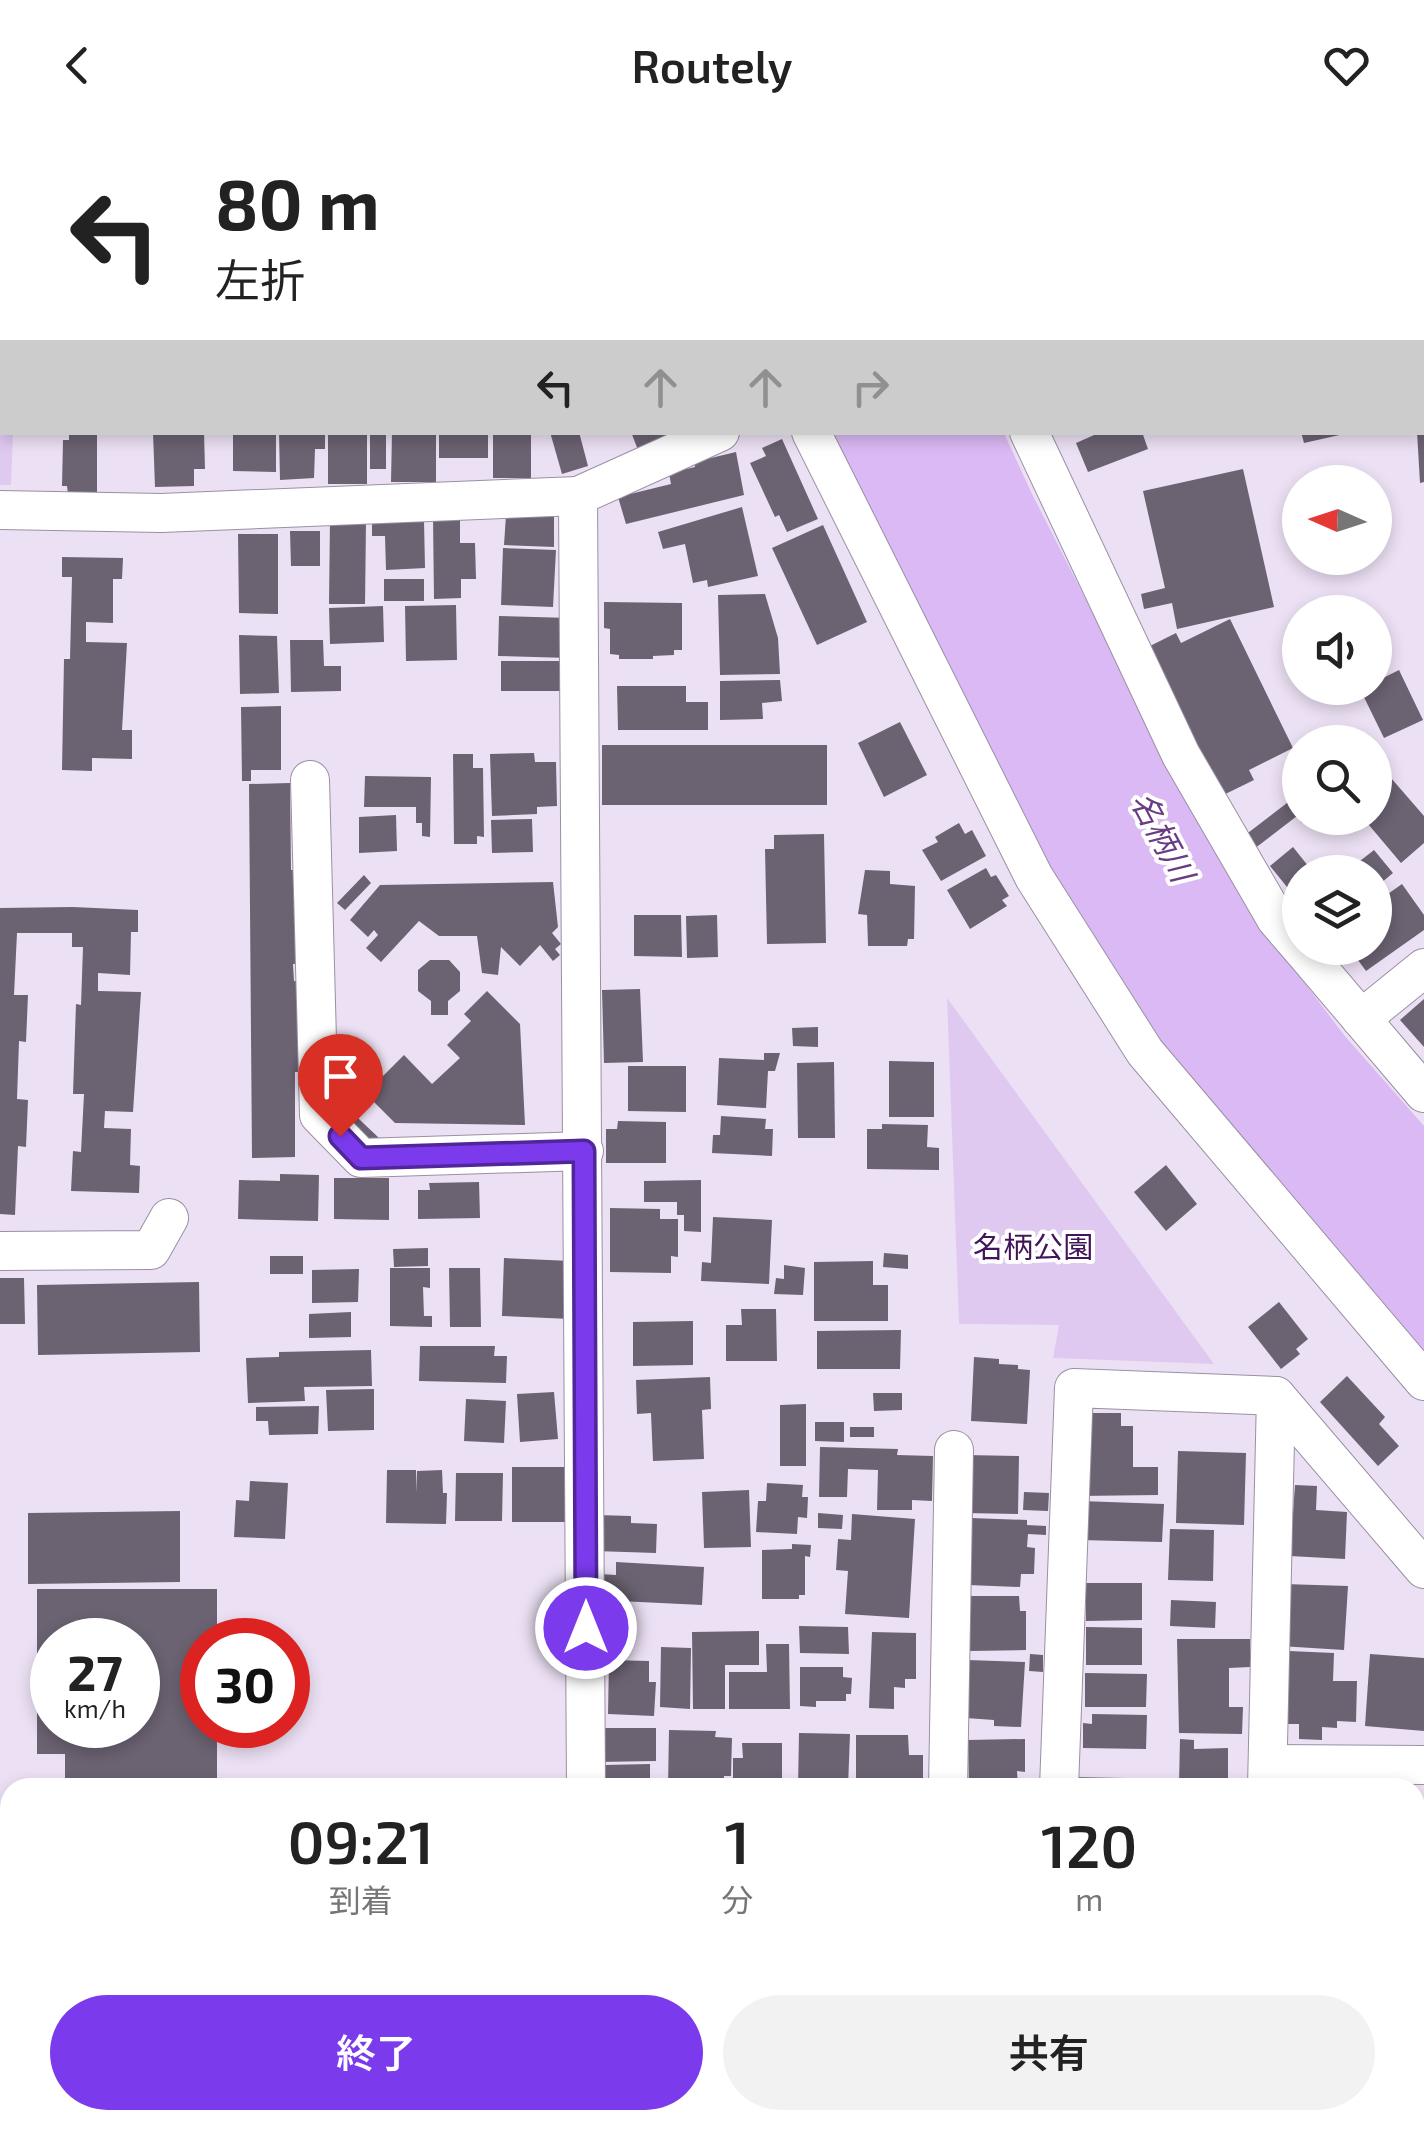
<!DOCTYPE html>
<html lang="ja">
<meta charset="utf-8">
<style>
body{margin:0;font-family:"Exo 2","Noto Sans JP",sans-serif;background:#f2f2f2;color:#222;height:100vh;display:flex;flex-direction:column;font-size:38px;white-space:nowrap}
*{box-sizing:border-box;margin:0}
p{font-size:32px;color:#767676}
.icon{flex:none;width:55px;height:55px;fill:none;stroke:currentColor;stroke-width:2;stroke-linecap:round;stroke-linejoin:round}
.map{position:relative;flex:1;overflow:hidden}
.panel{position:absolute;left:0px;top:1648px;width:1425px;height:352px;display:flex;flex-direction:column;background:#fff;border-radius:30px 30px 0 0;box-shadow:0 5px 15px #0003}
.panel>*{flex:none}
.top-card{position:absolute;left:0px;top:0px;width:1425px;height:305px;box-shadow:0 5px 15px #0003;background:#fff;color:#222;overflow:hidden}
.needle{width:65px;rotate:273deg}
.tools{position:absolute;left:1282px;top:335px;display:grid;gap:20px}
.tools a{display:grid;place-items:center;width:110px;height:110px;border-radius:50%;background:#fff;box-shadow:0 5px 15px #0003;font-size:50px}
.speed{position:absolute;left:30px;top:1488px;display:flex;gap:20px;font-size:50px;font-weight:700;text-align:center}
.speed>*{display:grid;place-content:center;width:130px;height:130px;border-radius:50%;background:#fff;box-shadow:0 5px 15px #0003;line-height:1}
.speed small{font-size:25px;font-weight:400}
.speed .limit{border:15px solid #d22;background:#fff;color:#111}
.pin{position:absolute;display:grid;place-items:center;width:85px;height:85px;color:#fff;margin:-102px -42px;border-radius:50% 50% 50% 0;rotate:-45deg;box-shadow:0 0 10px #0007}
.pin .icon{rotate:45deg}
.me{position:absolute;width:110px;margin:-55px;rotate:0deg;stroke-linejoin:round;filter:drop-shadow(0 0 8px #0008)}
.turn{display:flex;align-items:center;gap:35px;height:210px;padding:0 50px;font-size:45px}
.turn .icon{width:130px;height:130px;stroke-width:2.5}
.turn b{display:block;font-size:70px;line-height:85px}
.lanes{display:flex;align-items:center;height:95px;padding:0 50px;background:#0003;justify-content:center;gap:50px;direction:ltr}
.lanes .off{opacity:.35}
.eta{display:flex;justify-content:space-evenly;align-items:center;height:170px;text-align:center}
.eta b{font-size:60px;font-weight:600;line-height:70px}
.cta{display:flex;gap:20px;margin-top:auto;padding:20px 50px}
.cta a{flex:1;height:115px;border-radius:60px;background:#7c3aed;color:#fff;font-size:40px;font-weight:600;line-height:115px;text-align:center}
.cta a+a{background:#f2f2f2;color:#222}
header{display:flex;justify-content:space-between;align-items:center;height:130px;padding:0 50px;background:#fff;font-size:45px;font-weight:600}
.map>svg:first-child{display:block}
.green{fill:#e0c9f1}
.water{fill:#dbb9f4}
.building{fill:#6b6272;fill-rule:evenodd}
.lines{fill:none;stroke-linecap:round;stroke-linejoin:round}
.street-casing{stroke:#9a90a2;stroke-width:40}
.secondary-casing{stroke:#9a90a2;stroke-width:55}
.street{stroke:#fff;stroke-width:38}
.secondary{stroke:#fff;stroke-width:52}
.route-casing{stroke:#51269a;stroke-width:25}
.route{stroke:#7c3aed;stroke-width:18}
.labels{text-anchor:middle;stroke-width:8;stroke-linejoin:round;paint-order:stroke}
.park-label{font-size:30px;fill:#421559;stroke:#fff}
.water-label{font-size:32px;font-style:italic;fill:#683d83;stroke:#fff}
</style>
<header><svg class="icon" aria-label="back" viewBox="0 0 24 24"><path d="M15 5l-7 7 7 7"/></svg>Routely<svg class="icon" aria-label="heart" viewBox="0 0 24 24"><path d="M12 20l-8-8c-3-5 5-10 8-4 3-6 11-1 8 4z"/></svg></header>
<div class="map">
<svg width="1424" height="1999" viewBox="0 0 1424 1999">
<rect width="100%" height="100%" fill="#ece1f4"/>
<g class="green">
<polygon points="0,0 155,0 156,2 2,2 0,99"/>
<polygon points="0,155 2,302 13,303 11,355 0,355"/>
<polygon points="947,868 1214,1234 1053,1228 1059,1195 959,1194"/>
</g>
<polygon class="water" points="833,303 1004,303 1032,364 1179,652 1261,795 1344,905 1424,996 1424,1230 1162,920 1050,752"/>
<g class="building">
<polygon points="69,302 97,302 97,364 68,364 67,356 62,356 63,310 69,310"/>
<polygon points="153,302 204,302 205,339 194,339 194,356 155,357"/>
<polygon points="233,302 276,302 276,342 233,341"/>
<polygon points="279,302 325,302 325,319 315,319 314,348 280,350"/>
<rect x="328" y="302" width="39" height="52"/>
<rect x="370" y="302" width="16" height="37"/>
<polygon points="392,302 436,302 436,352 391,352"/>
<rect x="439" y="302" width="49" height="26"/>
<rect x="493" y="302" width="38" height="46"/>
<polygon points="550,302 579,302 588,336 562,344"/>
<polygon points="631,302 678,302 638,320"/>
<polygon points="1101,302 1142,302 1148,319 1088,342 1076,313"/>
<polygon points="1301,302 1343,302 1344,304 1304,313"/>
<polygon points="1417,302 1424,302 1424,352 1420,353"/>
<polygon points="782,309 818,389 787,402 779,385 775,387 750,333 766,326 762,318"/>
<polygon points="736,322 744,365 626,394 618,367 671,354 669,343 695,337 694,332"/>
<polygon points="1243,339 1274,477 1177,499 1172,473 1144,479 1141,464 1165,458 1143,361"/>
<polygon points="742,377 758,446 708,457 707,450 693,453 685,414 663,419 658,402"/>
<polygon points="506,385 554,387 554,417 504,415"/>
<polygon points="460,386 460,413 475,413 476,449 461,449 461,468 434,469 433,387"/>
<polygon points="330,390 366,391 365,474 329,474"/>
<polygon points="424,391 425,438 386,440 385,406 372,406 372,392"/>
<polygon points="823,395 867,492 817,515 772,418"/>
<polygon points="290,401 320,401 320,436 291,436"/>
<polygon points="238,404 278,404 278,484 239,483"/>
<polygon points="503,418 556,420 553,477 501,475"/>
<polygon points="62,427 123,428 122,449 113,449 113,493 86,492 86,512 127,513 122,600 132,600 132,629 92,628 92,641 62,640 64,529 70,529 72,447 62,447"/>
<rect x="384" y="449" width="40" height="22"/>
<polygon points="765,464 778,508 780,544 720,545 718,465"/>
<polygon points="604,472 682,473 682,520 674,520 674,525 653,526 653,529 619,529 619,525 610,524 610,499 604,498"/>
<polygon points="456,475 457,530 406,531 405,476"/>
<polygon points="383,476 384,512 330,514 329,478"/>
<polygon points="499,486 571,488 570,528 498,526"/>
<polygon points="1230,489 1293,618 1249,640 1254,650 1209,672 1136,523 1176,503 1181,513"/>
<polygon points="239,505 277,506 279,563 240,564"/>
<polygon points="290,510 323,510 324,536 341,536 341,561 291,562"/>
<rect x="501" y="531" width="65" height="30"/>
<polygon points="1399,540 1423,590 1384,608 1360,559 1375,558 1375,552"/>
<polygon points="780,550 782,571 762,573 763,589 720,590 720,551"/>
<polygon points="617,556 686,556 686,572 708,572 708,600 618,600"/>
<polygon points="281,576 281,640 251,640 251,651 242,651 241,577"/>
<polygon points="900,592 927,645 884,667 858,613"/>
<rect x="602" y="615" width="225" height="60"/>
<polygon points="534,623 535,632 556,632 557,676 537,677 537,684 492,686 490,624"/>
<polygon points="453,624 473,624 473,638 483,638 484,707 477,706 477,714 454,714"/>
<polygon points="365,646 431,647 430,707 422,706 422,693 416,693 416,677 364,677"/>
<polygon points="1391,648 1424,686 1424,713 1401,733 1363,688 1375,688 1375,661"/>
<polygon points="290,653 291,740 308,740 309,834 293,834 294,851 306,851 307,942 295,942 295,1027 252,1028 249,654"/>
<polygon points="1300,663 1300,688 1309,688 1302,693 1297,686 1254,719 1244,706"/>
<polygon points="396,685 397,721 359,723 359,687"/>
<polygon points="532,689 533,722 492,723 491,690"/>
<polygon points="959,693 965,704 972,700 986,726 941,751 922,720 938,712 935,707"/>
<polygon points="824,704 826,813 767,814 765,719 774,719 774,705"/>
<polygon points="1293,717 1313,742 1300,742 1300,773 1270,736"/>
<polygon points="1374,720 1393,743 1375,758 1375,742 1346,742"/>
<polygon points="986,738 991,747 996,745 1009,766 1002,770 1007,776 970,799 947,760"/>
<polygon points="865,740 890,741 890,754 915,756 914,809 908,809 907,816 868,816 867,785 858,784"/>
<polygon points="364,745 371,753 345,780 337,773"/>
<polygon points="553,752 558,797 552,803 561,814 555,819 560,825 553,831 540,815 520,836 501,817 498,845 482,843 477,806 439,806 419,791 381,832 366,818 378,805 374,800 368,807 350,790 380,755"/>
<polygon points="1402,754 1424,785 1424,800 1366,841 1349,818 1375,818 1375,773"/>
<polygon points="73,777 138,780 138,802 131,802 130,845 98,843 98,861 141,862 133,982 105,981 104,998 131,999 130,1035 140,1036 139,1063 71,1061 73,1021 81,1022 84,964 73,964 76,874 81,875 83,817 72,817 72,803 17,803 14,865 28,865 26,912 19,911 17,969 28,970 26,1017 18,1016 15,1085 0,1084 0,778"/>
<polygon points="634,785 681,785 682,827 634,826"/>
<polygon points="717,785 718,827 687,828 686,786"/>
<polygon points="430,830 449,830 460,842 460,861 448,871 448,885 431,885 431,871 418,861 418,840"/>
<polygon points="640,859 643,932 604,933 602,860"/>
<polygon points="487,861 520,894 525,995 395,993 361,959 378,942 382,947 404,925 432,954 460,928 447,915 471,891 464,884"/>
<polygon points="1424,869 1424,917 1400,890"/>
<polygon points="818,897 818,917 793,916 792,898"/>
<polygon points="764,923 780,923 775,941 768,941 766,978 717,975 719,928 764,930"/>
<polygon points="889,931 934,932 934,987 889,987"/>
<polygon points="834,932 835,1008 798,1008 797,933"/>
<polygon points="628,936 686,936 686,982 628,981"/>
<polygon points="340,971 379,1008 371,1017 331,980"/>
<polygon points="721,986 766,989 765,999 773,999 772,1026 712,1023 713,1005 720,1005"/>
<polygon points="618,991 666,992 666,1033 606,1033 606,999 617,999"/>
<polygon points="882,994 928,995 927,1017 939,1018 939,1040 867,1039 867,999 882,999"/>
<polygon points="1166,1035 1197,1074 1166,1101 1134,1062"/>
<polygon points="280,1044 319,1045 318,1091 238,1089 239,1050 280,1051"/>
<polygon points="334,1048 389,1048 389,1090 334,1089"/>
<polygon points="701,1050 701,1102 684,1101 684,1085 677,1085 677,1072 644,1072 644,1051"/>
<polygon points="479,1052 480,1088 418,1089 418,1060 430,1060 429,1053"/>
<polygon points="610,1078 660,1079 660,1089 678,1089 678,1127 671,1126 671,1143 610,1142"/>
<polygon points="713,1087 772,1090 769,1154 701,1151 702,1132 711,1133"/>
<polygon points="428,1118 428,1136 394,1137 393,1119"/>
<polygon points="884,1123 908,1125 908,1139 883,1137"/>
<rect x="270" y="1126" width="33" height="18"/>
<polygon points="504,1128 571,1131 570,1189 502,1186"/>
<polygon points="873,1131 873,1155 888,1155 888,1191 814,1191 814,1132"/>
<polygon points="784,1135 805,1138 803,1165 774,1164 776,1148 784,1149"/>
<polygon points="390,1138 430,1138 430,1158 423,1157 424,1186 432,1186 432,1197 390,1196"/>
<polygon points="449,1138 480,1138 481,1197 450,1197"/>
<polygon points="359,1139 358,1172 312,1173 312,1140"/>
<polygon points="0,1148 24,1148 25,1194 0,1194"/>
<polygon points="199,1152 200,1222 38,1225 37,1155"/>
<polygon points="1279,1172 1308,1209 1296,1219 1300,1224 1281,1239 1248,1197"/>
<polygon points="741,1179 776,1179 777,1231 726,1231 726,1195 742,1195"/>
<polygon points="351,1182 351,1207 309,1208 309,1184"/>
<polygon points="693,1191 693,1235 633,1236 633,1192"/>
<polygon points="901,1200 900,1239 817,1239 817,1201"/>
<polygon points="420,1216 495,1216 494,1226 507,1226 506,1253 419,1251"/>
<polygon points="371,1220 372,1256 304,1257 305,1271 248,1273 246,1228 279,1227 279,1222"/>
<polygon points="974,1227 999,1229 999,1234 1018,1235 1018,1239 1030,1240 1027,1294 971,1291"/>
<polygon points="1347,1246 1385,1287 1379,1294 1399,1316 1378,1336 1320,1272"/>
<polygon points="710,1247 711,1279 702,1280 704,1329 653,1331 651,1283 637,1284 636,1250"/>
<polygon points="374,1259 374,1300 328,1301 326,1260"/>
<polygon points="554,1262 558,1309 520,1312 517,1264"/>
<polygon points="873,1263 902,1263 902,1280 874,1281"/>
<polygon points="466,1269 506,1271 504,1313 464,1311"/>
<polygon points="806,1274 806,1336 780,1336 780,1275"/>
<polygon points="319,1276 318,1304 269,1305 268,1291 256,1291 256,1277"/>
<polygon points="1087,1283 1121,1283 1121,1296 1133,1296 1133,1337 1158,1337 1158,1365 1079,1366"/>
<polygon points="815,1292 844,1292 844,1312 815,1311"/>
<rect x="850" y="1297" width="24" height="10"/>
<polygon points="820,1317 898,1319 897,1325 933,1326 932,1371 912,1370 912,1380 877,1380 878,1340 848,1339 847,1367 819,1367"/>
<polygon points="1178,1321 1246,1323 1244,1395 1176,1393"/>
<polygon points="965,1325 1019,1326 1018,1384 964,1383"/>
<rect x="512" y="1337" width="58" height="55"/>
<polygon points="387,1340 416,1340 416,1363 417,1341 442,1340 443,1363 447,1363 446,1394 386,1393"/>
<polygon points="456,1343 503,1343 502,1391 455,1391"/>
<polygon points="250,1351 288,1353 285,1409 234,1407 236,1370 249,1371"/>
<polygon points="767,1353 803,1355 802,1367 808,1367 807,1388 798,1387 797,1404 756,1402 758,1371 766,1371"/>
<polygon points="1295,1355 1317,1356 1316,1380 1347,1382 1345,1429 1290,1426"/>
<polygon points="749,1360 751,1417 704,1418 702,1362"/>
<polygon points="1024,1362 1049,1363 1048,1381 1023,1380"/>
<polygon points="1081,1371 1164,1374 1162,1412 1080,1410"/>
<polygon points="180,1381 180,1452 28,1454 28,1383"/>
<polygon points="818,1383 843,1385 842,1399 818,1398"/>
<polygon points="852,1384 915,1389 909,1488 845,1484 848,1441 836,1440 838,1409 851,1410"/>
<polygon points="596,1385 631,1386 631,1393 657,1394 656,1423 595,1421"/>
<polygon points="971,1388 1027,1390 1027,1395 1046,1396 1046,1405 1028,1404 1027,1417 1035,1418 1034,1444 1021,1444 1020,1457 968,1455"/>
<polygon points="1170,1399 1214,1400 1213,1451 1168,1450"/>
<polygon points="792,1414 811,1415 810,1427 805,1426 805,1465 799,1465 799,1469 762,1469 762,1420 792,1419"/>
<polygon points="616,1432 704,1437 702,1475 598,1470 599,1444 616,1445"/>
<polygon points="1086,1453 1142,1453 1142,1490 1086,1491"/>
<polygon points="1284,1454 1348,1456 1344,1520 1280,1516"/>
<path d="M37,1459H217V1510H202V1595H217V1658H65V1624H37ZM52,1510H138V1595H52Z"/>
<polygon points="969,1466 1019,1466 1020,1481 1026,1481 1026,1520 969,1521"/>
<polygon points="1171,1470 1216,1472 1215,1498 1170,1496"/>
<polygon points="799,1496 848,1497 849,1524 800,1523"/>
<polygon points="1086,1497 1142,1498 1142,1535 1086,1535"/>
<polygon points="759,1501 759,1535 725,1535 725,1579 693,1579 692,1502"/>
<polygon points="872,1502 916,1503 916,1549 905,1549 905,1558 894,1557 894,1579 869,1578"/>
<polygon points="1177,1509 1250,1509 1250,1537 1229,1538 1229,1577 1243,1577 1242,1604 1179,1603"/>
<polygon points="766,1514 789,1514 790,1579 729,1579 729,1542 767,1542"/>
<polygon points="661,1517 691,1518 690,1579 660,1577"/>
<polygon points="1289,1521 1334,1523 1333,1551 1357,1551 1356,1592 1337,1591 1337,1598 1322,1597 1322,1610 1299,1609 1299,1594 1286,1594"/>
<polygon points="1030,1524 1043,1525 1043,1542 1029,1541"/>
<polygon points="1370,1524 1424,1528 1424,1601 1365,1596"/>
<polygon points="609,1530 649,1531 649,1552 656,1552 654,1586 608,1584"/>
<polygon points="967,1530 1025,1532 1021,1597 994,1596 994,1590 966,1588"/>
<polygon points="800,1537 843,1537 843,1547 852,1548 851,1564 846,1564 846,1571 816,1571 816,1577 800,1576"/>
<polygon points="1085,1543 1147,1544 1146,1577 1085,1577"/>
<polygon points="1092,1584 1147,1585 1146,1619 1083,1618 1083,1593 1092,1594"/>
<polygon points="598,1598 656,1598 656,1631 598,1632"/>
<polygon points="669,1600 716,1601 715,1607 732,1608 731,1646 724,1646 723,1658 668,1658"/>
<polygon points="799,1603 850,1604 848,1658 798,1658"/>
<polygon points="856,1605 908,1605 909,1625 923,1625 923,1653 856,1653"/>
<polygon points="1025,1609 1025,1642 1017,1641 1018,1656 969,1657 968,1610"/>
<polygon points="1180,1609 1194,1610 1194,1619 1228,1618 1228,1656 1179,1655"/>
<polygon points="742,1613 782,1613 782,1658 733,1658 733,1628 743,1628"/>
<polygon points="650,1634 650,1658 605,1658 604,1635"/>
<polygon points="1069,1647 1125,1648 1125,1658 1069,1658"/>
<polygon points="267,1650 487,1651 487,1658 267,1658"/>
<rect x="1415" y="1690" width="9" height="89"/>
<polygon points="1415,1793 1424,1794 1424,1815 1415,1815"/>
<polygon points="1415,1819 1424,1819 1424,1878 1415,1879"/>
<polygon points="1415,1953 1424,1953 1424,1999 1410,1999 1410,1990 1415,1990"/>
<rect x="602" y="1990" width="61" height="9"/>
<rect x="691" y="1990" width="53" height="9"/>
<rect x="809" y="1990" width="68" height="9"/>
<polygon points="888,1990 947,1990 947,1995 931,1996 931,1999 888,1999"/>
<rect x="1005" y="1990" width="51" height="9"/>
<rect x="1083" y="1990" width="63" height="9"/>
<rect x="1206" y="1990" width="46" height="9"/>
<rect x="1297" y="1990" width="60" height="9"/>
</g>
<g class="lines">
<g class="street-casing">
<g id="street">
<polyline points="671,0 672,2"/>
<polyline points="893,0 894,2"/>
<polyline points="1311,2 1312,0"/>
<polyline points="1422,119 1424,119"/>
<polyline points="0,124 2,124"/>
<polyline points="811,302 1034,747 1145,922 1424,1251"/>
<polyline points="1029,302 1181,625 1276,789 1300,817"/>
<polyline points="0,380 161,383 578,366"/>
<polyline points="310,650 319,985 361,1028 584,1021"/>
<polyline points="1301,818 1424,963"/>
<polyline points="1361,889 1424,838"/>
<polyline points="0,1121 151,1120 169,1088"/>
<polyline points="1276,1266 1424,1439"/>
<polyline points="1268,1634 1424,1635"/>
<polyline points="586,1658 578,366 720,302"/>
<polyline points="948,1658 954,1320"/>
<polyline points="1059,1658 1074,1258 1276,1266 1267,1658"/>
<polyline points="589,1990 589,1999"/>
<polyline points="791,1990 791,1999"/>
<polyline points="1193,1990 1193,1999"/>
<polyline points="1394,1990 1394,1999"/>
<polyline points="996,1999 996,1990"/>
</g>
</g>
<g class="secondary-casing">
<g id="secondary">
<polyline points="1415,1910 1424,1910"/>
<polyline points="0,1929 10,1929"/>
</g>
</g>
<use href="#street" class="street"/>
<use href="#secondary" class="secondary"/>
</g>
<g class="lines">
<g class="route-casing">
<polyline id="route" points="340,1006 361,1028 584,1021 586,1498"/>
</g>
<use href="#route" class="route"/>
</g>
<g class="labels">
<g class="park-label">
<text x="1033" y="1128">名柄公園</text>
</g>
<g class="water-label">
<text transform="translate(1162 707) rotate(62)" y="11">名柄川</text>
</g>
</g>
</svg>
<div class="tools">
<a><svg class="needle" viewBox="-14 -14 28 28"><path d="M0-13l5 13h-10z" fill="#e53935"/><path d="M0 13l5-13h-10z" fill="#767676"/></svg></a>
<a><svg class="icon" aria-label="sound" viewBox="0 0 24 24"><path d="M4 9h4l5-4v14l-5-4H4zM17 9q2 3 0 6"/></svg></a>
<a><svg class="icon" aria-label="search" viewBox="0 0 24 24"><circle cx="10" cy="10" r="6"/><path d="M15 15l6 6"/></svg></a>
<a><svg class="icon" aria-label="layers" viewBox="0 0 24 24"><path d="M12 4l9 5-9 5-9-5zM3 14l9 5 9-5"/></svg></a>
</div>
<div class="speed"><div>27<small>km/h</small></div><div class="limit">30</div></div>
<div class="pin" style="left:340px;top:1006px;background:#d93025"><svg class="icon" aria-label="arrive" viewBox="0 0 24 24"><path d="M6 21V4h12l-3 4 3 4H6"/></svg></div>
<svg class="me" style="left:586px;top:1498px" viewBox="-20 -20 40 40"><circle r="17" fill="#7c3aed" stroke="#fff" stroke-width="3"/><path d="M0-11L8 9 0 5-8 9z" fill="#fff"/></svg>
<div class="top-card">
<div class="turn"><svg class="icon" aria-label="left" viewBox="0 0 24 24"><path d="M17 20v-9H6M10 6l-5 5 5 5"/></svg><div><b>80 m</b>左折</div></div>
<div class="lanes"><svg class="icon" aria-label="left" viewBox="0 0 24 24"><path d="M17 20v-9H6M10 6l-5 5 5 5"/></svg><svg class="icon off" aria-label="ahead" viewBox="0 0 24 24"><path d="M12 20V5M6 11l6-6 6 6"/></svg><svg class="icon off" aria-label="ahead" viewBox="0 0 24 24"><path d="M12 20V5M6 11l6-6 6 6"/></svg><svg class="icon off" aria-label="right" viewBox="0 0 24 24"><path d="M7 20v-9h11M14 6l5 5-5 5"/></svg></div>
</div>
<section class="panel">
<div class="eta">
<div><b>09:21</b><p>到着</p></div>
<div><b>1</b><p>分</p></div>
<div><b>120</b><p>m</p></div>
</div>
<div class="cta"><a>終了</a><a>共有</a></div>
</section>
</div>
